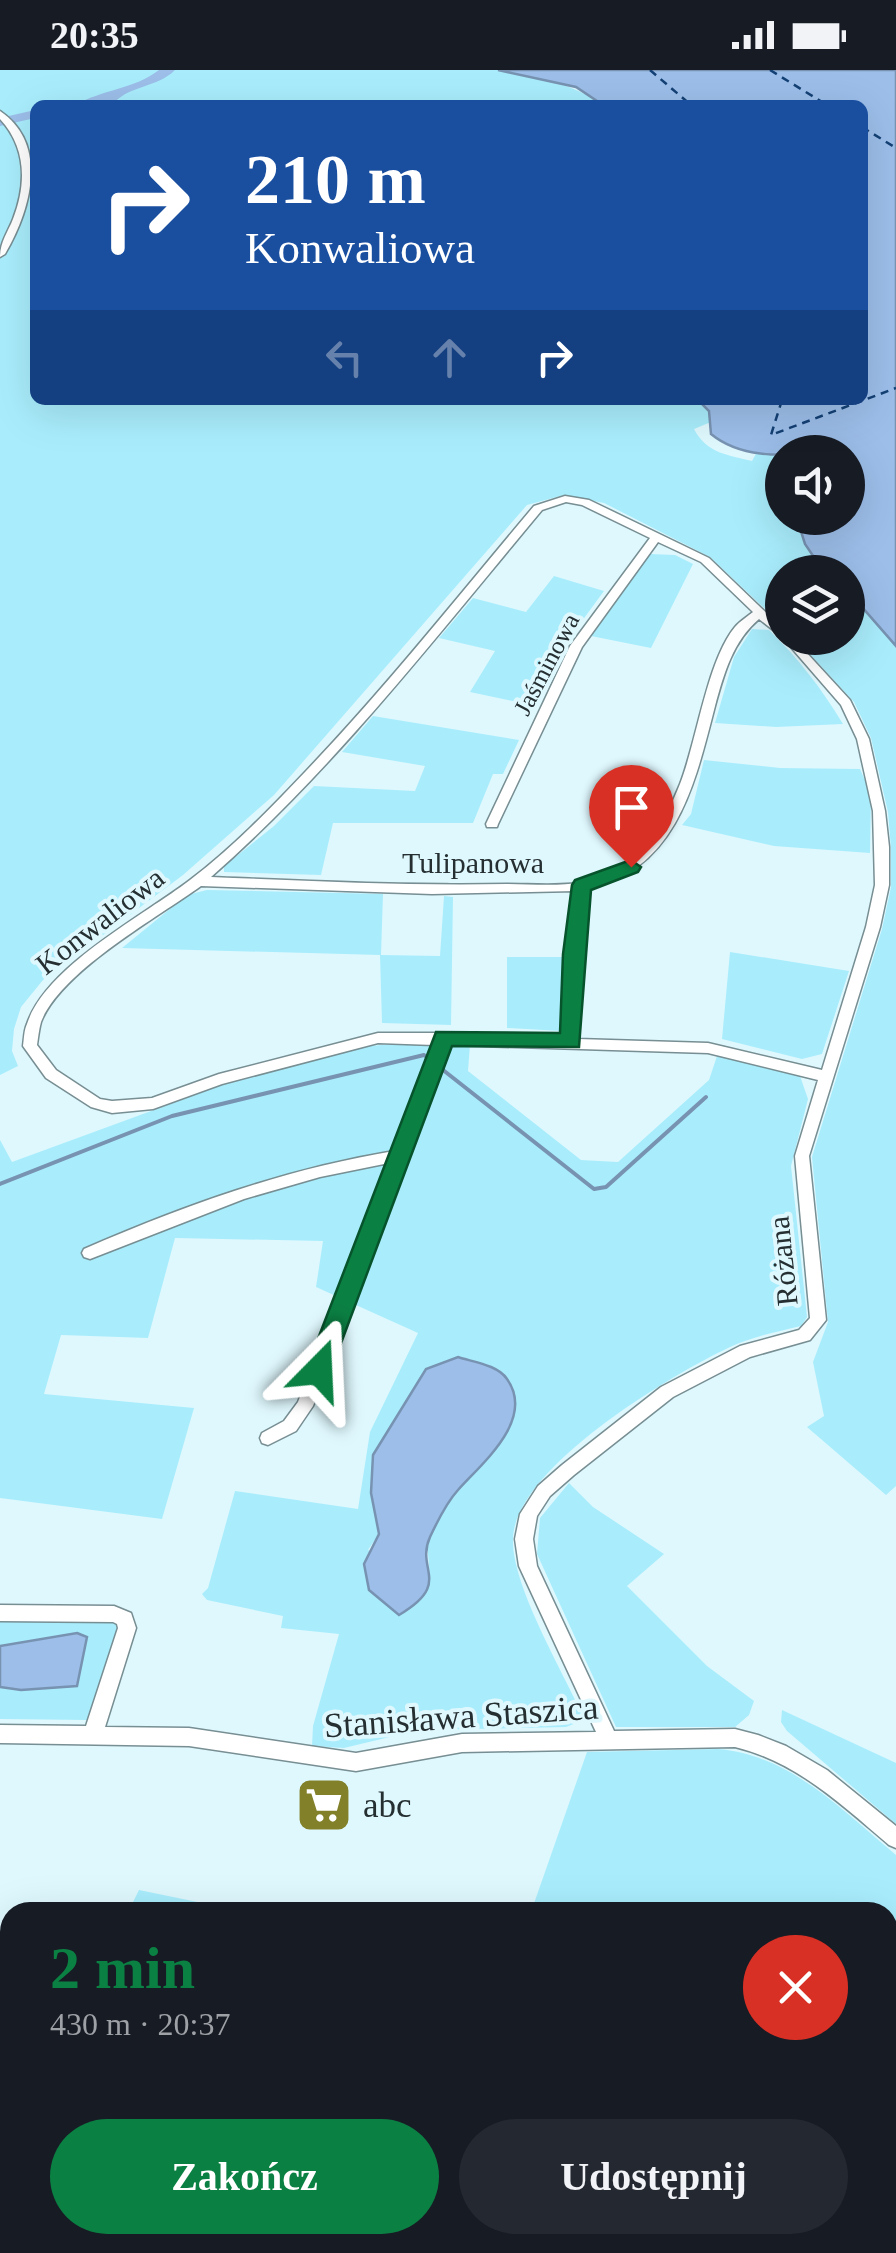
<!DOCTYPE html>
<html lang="pl">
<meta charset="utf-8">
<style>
body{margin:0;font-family:"Times New Roman",serif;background:#242831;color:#f1f3f6;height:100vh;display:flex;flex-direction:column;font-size:38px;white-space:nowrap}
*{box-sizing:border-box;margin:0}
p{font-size:32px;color:#9ea1a6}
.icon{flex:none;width:55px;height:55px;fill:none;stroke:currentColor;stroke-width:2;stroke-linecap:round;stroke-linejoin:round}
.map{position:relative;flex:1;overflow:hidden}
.sheet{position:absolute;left:0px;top:1832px;width:898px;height:352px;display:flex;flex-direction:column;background:#171b24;border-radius:30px 30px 0 0;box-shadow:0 10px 40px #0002}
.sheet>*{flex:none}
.hud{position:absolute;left:30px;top:30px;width:838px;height:305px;border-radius:15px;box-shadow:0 10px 40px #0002;background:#1a4fa0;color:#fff;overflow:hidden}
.fabs{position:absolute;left:765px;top:365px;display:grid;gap:20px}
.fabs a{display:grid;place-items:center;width:100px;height:100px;border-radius:50%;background:#171b24;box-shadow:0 10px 40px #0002;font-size:50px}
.pin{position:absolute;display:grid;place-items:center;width:85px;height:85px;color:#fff;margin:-102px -42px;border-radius:50% 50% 50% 0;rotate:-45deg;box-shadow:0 0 10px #0007}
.pin .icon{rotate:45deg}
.me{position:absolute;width:110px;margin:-55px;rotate:21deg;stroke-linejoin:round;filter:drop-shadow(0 0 8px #0008)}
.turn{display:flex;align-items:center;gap:35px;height:210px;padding:0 50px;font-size:45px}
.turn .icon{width:130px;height:130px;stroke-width:2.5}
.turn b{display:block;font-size:70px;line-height:85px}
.lanes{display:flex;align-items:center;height:95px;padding:0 50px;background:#0003;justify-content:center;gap:50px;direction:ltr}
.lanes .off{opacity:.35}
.round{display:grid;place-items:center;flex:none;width:105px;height:105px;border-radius:52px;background:#242831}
.headline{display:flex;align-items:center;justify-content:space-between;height:170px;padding:0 50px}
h1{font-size:60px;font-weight:700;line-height:75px;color:#0b8043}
.action{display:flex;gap:20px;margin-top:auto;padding:20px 50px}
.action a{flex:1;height:115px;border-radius:60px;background:#0b8043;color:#fff;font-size:40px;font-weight:700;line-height:115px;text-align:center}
.action a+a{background:#242831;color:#f1f3f6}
.status{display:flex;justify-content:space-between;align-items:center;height:70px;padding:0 50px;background:#171b24;direction:ltr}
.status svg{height:28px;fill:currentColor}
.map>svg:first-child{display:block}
.green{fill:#a9edfc;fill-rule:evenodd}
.water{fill:#9cbee9;stroke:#7893b2;stroke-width:2.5}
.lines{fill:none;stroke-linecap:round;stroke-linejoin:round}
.stream{stroke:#7893b2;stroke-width:4}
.river{fill:#9cbee9;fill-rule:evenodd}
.ferry{stroke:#144175;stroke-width:2.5;stroke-dasharray:8 6;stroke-linecap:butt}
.minor-casing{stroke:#778e93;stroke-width:3}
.minor{fill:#fff;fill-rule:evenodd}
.route{fill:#0b8043;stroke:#07532c;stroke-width:2.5}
.labels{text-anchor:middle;stroke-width:8;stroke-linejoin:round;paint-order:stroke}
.far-street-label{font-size:25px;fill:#252f31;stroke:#dff8fe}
.street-label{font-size:30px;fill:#252f31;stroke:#dff8fe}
.near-street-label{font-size:35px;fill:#252f31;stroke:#dff8fe}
.near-poi-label{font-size:35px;fill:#252f31;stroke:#dff8fe;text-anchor:start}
</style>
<div class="status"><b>20:35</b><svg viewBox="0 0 49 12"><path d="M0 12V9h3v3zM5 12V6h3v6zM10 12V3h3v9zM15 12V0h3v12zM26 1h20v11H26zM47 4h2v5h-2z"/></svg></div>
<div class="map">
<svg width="896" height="2183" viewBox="0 0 896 2183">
<rect width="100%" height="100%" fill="#dff8fe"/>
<g class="green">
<path d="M0,0H498C536,6 571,13 603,35H35V330H698L709,341L711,352L694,359C707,384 729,385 752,391L757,382L782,385V448H797L805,474L824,502H782V555L710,487L604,433L564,425L527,435L274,725L183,805L43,910L21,937L14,959L12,981L18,996L0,1005Z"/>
<polygon points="650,484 675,485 693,494 651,578 591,566"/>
<polygon points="554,506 604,521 568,570 536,636 470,622 495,581 439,568 473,528 526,542"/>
<polygon points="848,521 896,576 896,1416 886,1425 807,1357 824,1346 813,1292 828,1252 812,1087 882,859 891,817 891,778 888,742 871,668 854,632 795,568 848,568"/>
<path d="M752,559L769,560C799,589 821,618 843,654L776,657L715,653L734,587Z"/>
<polygon points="373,646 519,670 503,704 493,704 473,753 333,753 321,805 224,802 224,796 274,756 314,716 415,721 425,696 342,682"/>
<polygon points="704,690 780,698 860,699 871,724 870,783 774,776 682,755 691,744"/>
<polygon points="207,820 383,824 381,885 440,886 444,826 453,827 451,955 382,953 380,885 122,878 187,825"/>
<polygon points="730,882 849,901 822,984 802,989 722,969"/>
<polygon points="507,887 564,887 562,961 507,958"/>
<path d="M404,973L470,975L468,1001L581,1090L618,1092L709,1010L717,986L800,1006L808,1029L791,1096L807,1247L801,1256C776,1262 751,1267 728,1278C669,1306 514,1399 513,1469C511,1514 563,1602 583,1646L581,1651L566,1657L419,1660L344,1678L312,1676L313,1656L339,1564L281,1558L283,1546L207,1530L202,1524L208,1518L235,1421L358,1439L370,1362L418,1263L316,1217L323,1171L175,1168L148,1268L61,1265L44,1324L194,1338L162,1449L0,1428V1070L12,1092L222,1015L359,977ZM458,1287L494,1299L507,1308L514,1330L499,1375L454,1423L427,1471L430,1508L368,1480L379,1464L373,1385L426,1299Z"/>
<polygon points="569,1413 593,1437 664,1484 627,1516 707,1596 754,1631 749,1645 735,1657 616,1657 537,1484 540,1448"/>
<polygon points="0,1550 113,1551 120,1555 87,1650 0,1649"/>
<polygon points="782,1640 896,1693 896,1754 787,1661 781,1652"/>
<path d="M718,1679C790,1685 842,1740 896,1785V2183H0V2107L10,2087V2175H888V1842H531L587,1682Z"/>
<polygon points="139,1820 246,1842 128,1842"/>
</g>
<g class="water">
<path d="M498,0H896V576L848,521V502H824L805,474L797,449L848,448V382C802,382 749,395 711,364L709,341L698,330H862V35H603L576,17Z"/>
<path d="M458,1287C473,1292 498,1295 507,1309C536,1350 481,1394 458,1420C447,1432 437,1452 430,1467C415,1500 453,1513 399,1545L369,1520L364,1494L379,1464L371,1423L373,1385L426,1299Z"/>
<polygon points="77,1563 87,1567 77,1616 21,1620 0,1617 0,1576"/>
</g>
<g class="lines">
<polyline class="stream" points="0,1114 172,1046 424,985 594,1119 606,1117 706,1027"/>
<g class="river">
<path d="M159,0H175C157,18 130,15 114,33L76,35C100,20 135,19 159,0Z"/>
<polygon points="35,40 35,48 0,56 0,48"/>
</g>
<g class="ferry">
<polyline points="650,0 691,35"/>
<polyline points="770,0 827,35"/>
<polyline points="862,57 896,78"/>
<polyline points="782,330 771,365 896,318"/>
</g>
<g class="minor-casing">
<g id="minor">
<path d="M0,41C50,75 30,141 5,184L0,187C0,172 8,162 13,149C27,113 26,77 0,49Z"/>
<path d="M565,426L589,430L709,488L782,558V568H793L850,630L869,669L885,741L889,777V815L880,857L809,1086L826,1250L810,1270L750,1287L673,1327L574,1405L550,1426L537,1446L533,1469L537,1496L614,1661L735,1659L758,1665L786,1676L827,1700L896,1756V1778L889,1775C842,1735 797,1692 735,1677L462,1682L356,1701L189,1676L0,1673V1655L86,1656L118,1558L117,1554L113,1552L0,1551V1535L114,1536L131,1543L136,1558L105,1657L189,1658L356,1683L462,1664L596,1662L519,1496L515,1469L520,1444L538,1416L562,1395L661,1317L740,1276L799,1260L810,1248L795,1086L818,1010L708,983L448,975L313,1336L296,1361L268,1375L262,1373L260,1368L262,1363L284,1351L298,1332L389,1093L320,1107L244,1129L90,1189L84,1187L82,1183L84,1179C185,1135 286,1099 394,1081L434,975L378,973L222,1014L153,1039L112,1043L91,1037L46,1008L23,976C24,969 24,960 27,954C46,896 143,846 190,810C232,778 270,739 306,701C387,616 459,525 534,436ZM566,432L582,435L650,468L570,576L486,754L487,757H497L498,754L582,577L658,472L701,492L753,542C747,547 740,551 735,557C707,591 697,671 680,714C665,751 647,783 612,803C583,819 540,814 507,814C408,816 310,811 211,807C335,698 436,567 542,440ZM759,549L782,567L841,635L857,669L873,741L875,815L866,857L822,1000L708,973L578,969L580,884L588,819C677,799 695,713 715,636C724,603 733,571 759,549ZM201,816L432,824L575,821L566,884L564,968L449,965L444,963H378L219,1004L152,1028L112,1031L100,1029L56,1000L37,975C38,968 39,959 41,952C61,901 157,848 201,816Z"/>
</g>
</g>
<use href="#minor" class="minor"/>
</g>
<polygon class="route" points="631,790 641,797 638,802 591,820 579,977 452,976 331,1300 327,1308 319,1311 310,1308 306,1300 436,962 560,963 563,884 572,815 575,810"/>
<defs>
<g id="supermarket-square" transform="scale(2.875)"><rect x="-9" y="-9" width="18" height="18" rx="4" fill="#82812a" stroke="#dff8fe"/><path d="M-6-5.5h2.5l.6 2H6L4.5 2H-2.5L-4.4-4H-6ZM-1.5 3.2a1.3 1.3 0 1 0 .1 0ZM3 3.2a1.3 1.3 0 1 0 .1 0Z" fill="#fff"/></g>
</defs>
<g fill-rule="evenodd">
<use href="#supermarket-square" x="324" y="1735"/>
</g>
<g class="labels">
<g class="far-street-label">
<text transform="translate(546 594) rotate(-62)" y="9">Jaśminowa</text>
</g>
<g class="street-label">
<text x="473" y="803">Tulipanowa</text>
<text transform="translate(100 851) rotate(-38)" y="10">Konwaliowa</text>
<text transform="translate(783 1191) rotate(-96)" y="10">Różana</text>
</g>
<g class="near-street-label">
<text transform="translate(461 1646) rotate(-4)" y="12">Stanisława Staszica</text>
</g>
<g class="near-poi-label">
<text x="363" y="1747">abc</text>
</g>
</g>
</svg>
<div class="fabs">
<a><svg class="icon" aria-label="sound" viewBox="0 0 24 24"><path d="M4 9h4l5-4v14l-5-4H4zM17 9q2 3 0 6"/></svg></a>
<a><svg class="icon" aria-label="layers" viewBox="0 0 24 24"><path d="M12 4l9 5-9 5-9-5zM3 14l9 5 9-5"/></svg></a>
</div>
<div class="pin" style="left:631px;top:797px;background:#d93025"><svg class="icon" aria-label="arrive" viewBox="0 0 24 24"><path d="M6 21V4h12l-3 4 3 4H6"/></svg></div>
<svg class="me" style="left:319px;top:1300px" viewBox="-20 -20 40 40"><path d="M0-17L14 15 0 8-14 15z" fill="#0b8043" stroke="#fff" stroke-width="4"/></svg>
<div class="hud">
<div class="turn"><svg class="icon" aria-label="right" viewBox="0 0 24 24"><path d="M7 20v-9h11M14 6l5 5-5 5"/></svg><div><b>210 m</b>Konwaliowa</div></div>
<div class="lanes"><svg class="icon off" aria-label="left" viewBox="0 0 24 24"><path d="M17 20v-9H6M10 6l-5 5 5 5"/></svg><svg class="icon off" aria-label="ahead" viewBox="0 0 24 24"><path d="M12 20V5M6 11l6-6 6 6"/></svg><svg class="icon" aria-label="right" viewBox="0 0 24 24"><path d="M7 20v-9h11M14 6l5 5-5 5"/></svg></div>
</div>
<section class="sheet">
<div class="headline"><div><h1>2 min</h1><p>430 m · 20:37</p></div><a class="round" style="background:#d93025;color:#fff"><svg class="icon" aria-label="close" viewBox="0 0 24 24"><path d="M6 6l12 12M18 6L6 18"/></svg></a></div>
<div class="action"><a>Zakończ</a><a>Udostępnij</a></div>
</section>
</div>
